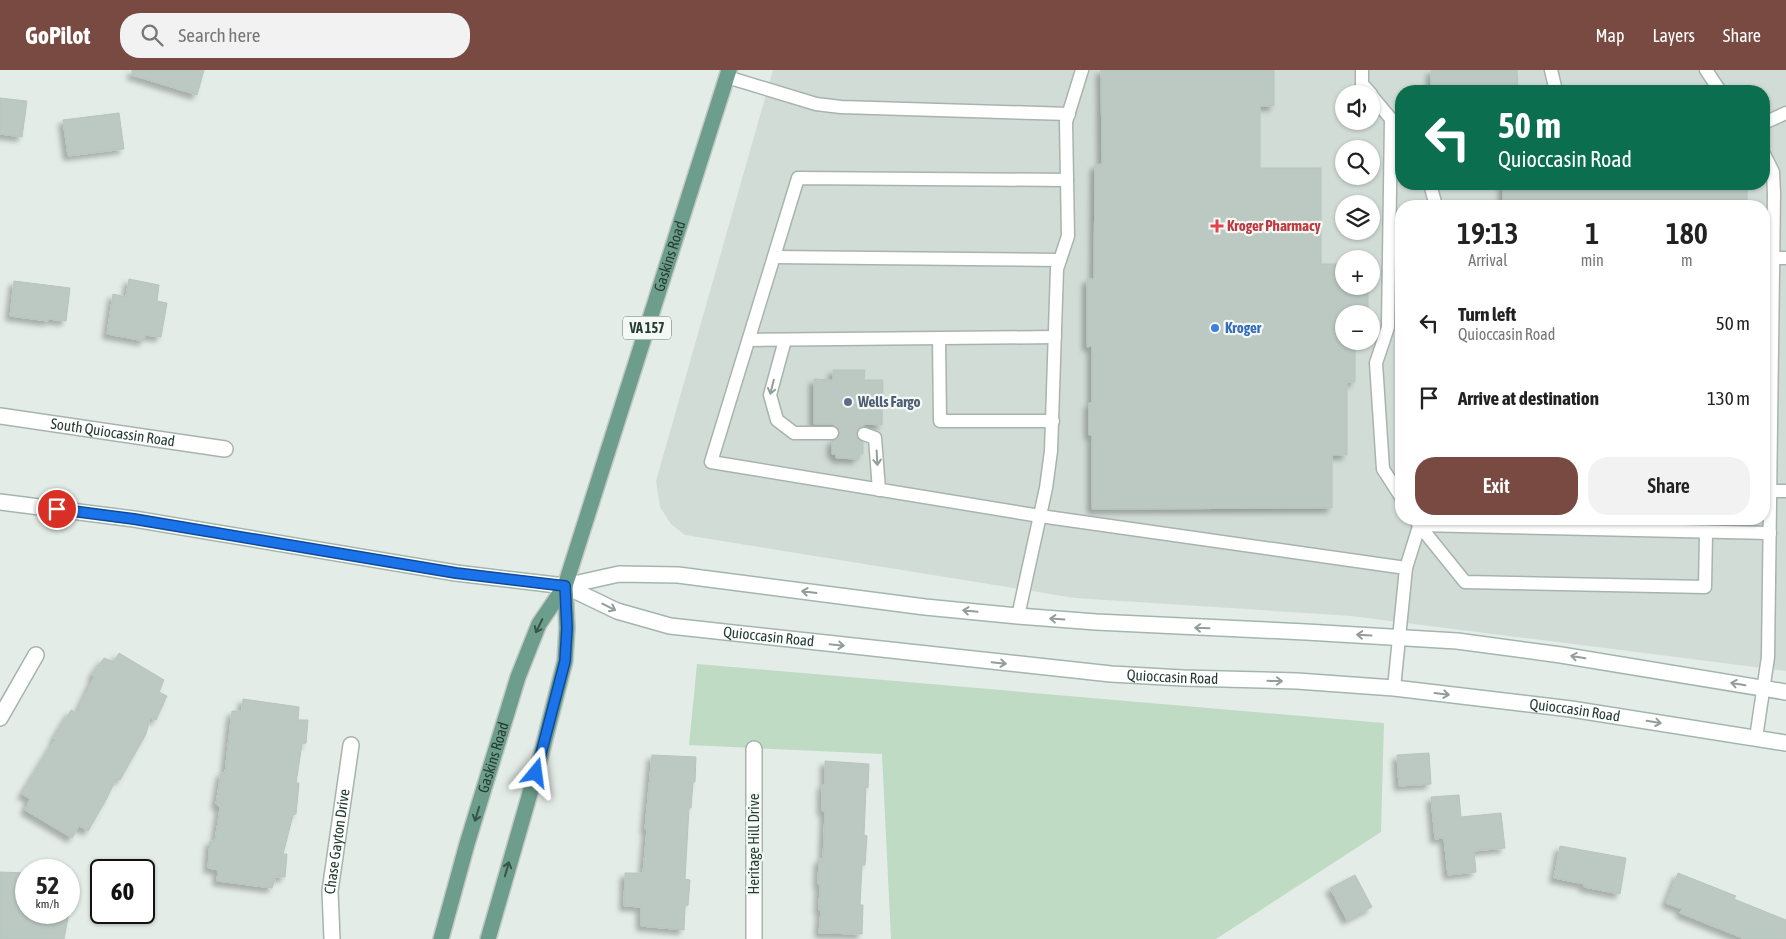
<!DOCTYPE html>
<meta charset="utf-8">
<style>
body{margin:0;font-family:"Asap Condensed",sans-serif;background:#f2f2f2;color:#222;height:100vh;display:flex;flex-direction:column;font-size:19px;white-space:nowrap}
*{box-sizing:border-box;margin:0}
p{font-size:16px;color:#767676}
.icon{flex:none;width:28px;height:28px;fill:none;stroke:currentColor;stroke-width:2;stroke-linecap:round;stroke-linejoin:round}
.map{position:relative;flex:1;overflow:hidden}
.drawer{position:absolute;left:1395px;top:130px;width:375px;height:325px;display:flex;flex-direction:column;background:#fff;border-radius:20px;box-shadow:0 1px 4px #0004}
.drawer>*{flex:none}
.hud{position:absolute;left:1395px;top:15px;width:375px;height:105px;border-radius:20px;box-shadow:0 1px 4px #0004;background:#0b6e4f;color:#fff;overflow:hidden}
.fabs{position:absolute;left:1335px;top:15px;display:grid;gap:10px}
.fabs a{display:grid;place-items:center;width:45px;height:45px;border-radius:50%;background:#fff;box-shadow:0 1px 4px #0004;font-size:25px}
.speed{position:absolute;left:15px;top:789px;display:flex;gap:10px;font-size:25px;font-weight:700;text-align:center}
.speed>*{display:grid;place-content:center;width:65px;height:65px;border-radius:50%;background:#fff;box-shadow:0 1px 4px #0004;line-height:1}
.speed small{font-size:12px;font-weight:400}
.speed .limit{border:2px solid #111;border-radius:8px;background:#fff;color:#111}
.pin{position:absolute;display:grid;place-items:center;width:42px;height:42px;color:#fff;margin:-21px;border:2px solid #fff;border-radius:50%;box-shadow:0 1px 5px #0007}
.me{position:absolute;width:55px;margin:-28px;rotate:16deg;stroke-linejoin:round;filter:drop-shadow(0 0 4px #0008)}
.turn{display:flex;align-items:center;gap:18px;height:105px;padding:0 20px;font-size:22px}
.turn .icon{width:65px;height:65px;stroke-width:2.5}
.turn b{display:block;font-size:35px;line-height:42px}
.eta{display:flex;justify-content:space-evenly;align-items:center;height:85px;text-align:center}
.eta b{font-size:30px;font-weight:600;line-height:35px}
.action{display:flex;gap:10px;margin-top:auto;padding:10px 20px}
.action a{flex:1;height:58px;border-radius:20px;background:#794a42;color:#fff;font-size:20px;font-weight:600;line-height:58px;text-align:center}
.action a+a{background:#f2f2f2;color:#222}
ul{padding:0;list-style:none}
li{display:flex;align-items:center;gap:15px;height:75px;padding:0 20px}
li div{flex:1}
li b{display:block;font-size:19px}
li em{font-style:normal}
header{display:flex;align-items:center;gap:30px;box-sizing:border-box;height:70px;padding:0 25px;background:#794a42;color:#fff}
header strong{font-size:24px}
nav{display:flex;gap:28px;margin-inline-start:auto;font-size:18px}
.search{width:350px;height:45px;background:#f2f2f2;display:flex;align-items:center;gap:12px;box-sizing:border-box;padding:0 18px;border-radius:20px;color:#767676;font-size:19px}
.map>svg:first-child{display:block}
.built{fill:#d2dcd6;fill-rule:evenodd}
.green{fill:#bfdbc4}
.building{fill:#bcc9c3;stroke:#b7c5be;filter:url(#shadow)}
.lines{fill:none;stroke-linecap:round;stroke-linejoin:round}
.service-casing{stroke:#a7b4ad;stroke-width:15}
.minor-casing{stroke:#a7b4ad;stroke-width:18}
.secondary-casing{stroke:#a3b6ae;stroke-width:18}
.primary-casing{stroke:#c2c8c6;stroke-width:18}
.service{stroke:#fff;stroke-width:12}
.minor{stroke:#fff;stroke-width:15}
.secondary{stroke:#fff;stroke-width:15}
.primary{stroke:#6d9d8c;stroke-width:15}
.oneway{stroke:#929e99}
.oneway2{stroke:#375449}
.route-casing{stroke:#114b97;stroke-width:12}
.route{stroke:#1a73e8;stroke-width:9}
.health-dot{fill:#e0444e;stroke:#f4f9f6;stroke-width:2}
.shop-dot{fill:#3f7fe0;stroke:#f4f9f6;stroke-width:2}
.service-dot{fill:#5c6f8a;stroke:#f4f9f6;stroke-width:2}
.labels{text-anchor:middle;stroke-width:4.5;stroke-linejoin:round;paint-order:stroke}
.shield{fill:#f4f9f6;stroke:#63756e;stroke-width:1}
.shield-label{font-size:14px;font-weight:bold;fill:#253c33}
.health-label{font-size:15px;font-weight:bold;fill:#be3a42;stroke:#f4f9f6;text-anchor:start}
.street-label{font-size:15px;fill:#253c33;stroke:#f4f9f6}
.shop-label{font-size:15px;font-weight:bold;fill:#366cbe;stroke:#f4f9f6;text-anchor:start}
.service-label{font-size:15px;font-weight:bold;fill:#4e5e75;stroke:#f4f9f6;text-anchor:start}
</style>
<header>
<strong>GoPilot</strong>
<div class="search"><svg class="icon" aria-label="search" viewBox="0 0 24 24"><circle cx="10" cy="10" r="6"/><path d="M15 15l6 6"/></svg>Search here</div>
<nav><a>Map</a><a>Layers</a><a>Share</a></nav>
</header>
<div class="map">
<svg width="1786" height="869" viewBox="0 0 1786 869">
<defs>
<filter id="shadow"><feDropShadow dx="-4.5" dy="4.5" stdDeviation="2.5" flood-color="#0004"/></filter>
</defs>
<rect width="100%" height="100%" fill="#e4ece7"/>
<path class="built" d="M773,0H1786V601L1351,546L1075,528L685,465L671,454L660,437L656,411ZM1401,21H1764V114H1401ZM1344,24H1371V51H1344ZM1344,79H1371V106H1344ZM1344,134H1371V161H1344ZM1401,136H1764V449H1401ZM1344,189H1371V216H1344ZM1344,244H1371V271H1344Z"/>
<polygon class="green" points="697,594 1384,653 1381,762 1216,869 891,869 882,684 689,675"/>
<g class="building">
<polygon points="132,0 204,0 197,25 132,5"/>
<polygon points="1101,0 1274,0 1274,36 1260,36 1260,98 1321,98 1321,194 1344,194 1344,216 1368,216 1368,244 1344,244 1344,271 1355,271 1355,312 1347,312 1347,385 1332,385 1332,438 1092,439 1092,365 1089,365 1089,333 1092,333 1092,276 1087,277 1087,209 1094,209 1095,95 1102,94"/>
<polygon points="1431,0 1517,0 1518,21 1431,21"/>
<polygon points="0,28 27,31 22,67 0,64"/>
<polygon points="119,43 124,79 68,86 63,50"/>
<rect x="1503" y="114" width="244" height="22"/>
<polygon points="129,209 159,215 157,231 167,233 161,267 145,265 144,271 107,264 113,224 126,227"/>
<polygon points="14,211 70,218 66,251 49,249 48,251 10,246"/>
<polygon points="833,300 865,300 864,310 883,310 882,355 864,354 864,356 859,358 857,361 858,369 863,372 863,384 858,384 858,389 836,388 836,384 832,384 832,371 839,367 839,359 832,354 814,354 814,309 833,310"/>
<polygon points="119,583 164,610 159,622 167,626 156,650 150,648 146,664 120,710 116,709 107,728 88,761 79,756 72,768 25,740 30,729 22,724 55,670 54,668 71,640 77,643 94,607 92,605 104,588 114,592"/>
<polygon points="243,629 299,637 298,650 308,650 306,673 302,674 296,713 299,713 296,744 293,745 283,784 287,784 285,807 276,807 272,818 217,811 218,800 208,798 210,771 215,771 220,738 216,734 221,703 225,703 232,641 242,641"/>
<polygon points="1429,683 1431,714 1399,716 1397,685"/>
<polygon points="652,685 696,687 695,712 693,712 691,738 689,738 685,809 690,810 688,835 685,836 684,860 641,856 641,837 624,836 625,803 643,803 647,759 645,759"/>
<polygon points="825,691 869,694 868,718 866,717 864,765 867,766 865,795 862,795 860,835 863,835 862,864 819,863 821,840 819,840 820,814 818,814 819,789 823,789 825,742 822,741 822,715 825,714"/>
<polygon points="1459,725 1461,747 1501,743 1505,778 1474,781 1476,802 1448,805 1444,768 1435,769 1431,727"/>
<polygon points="1560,776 1626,788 1620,824 1584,817 1584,814 1554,808"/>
<polygon points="0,802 26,803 26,842 69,842 64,869 0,869"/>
<polygon points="1678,803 1736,826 1734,829 1786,850 1786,869 1745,869 1680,843 1682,839 1666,833"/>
<polygon points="1355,805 1372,837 1347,850 1330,818"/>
</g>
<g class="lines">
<g class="service-casing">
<g id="service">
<polyline points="1362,0 1362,14 1371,24"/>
<polyline points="1551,0 1556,21"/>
<polyline points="1706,0 1720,21"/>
<polyline points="727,7 816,34 841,37 1069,44"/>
<polyline points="1371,25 1401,61"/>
<polyline points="1391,49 1388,257 1376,293 1383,399 1401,427"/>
<polyline points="1764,53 1786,43"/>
<polyline points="1067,110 798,108 711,392 1040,446 1406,498 1394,618"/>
<polyline points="1430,114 1436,136"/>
<polyline points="774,187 1060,190"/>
<polyline points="1773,188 1786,188"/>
<polyline points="939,269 940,351 1053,351"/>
<polyline points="749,270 1055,267"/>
<polyline points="785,270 770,325 777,350 794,363 832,363"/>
<polyline points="864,364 875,368 879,420"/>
<polyline points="1770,421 1786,421"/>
<polyline points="1417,452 1419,455 1770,463"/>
<polyline points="1419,455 1465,512 1705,517 1706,462"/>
<polyline points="1406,498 1421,450"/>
<polyline points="1018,546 1046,418 1051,381 1057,199 1068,166 1066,52 1082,0"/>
<polyline points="1756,668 1768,587 1774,124 1773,102 1764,84"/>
</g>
</g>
<g class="minor-casing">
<g id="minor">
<path id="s1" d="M0,346L225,379"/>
<polyline points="0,648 36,585"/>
<path id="s2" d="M332,869L330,821L351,675"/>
<polyline points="754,869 754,679"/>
</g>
</g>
<g class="secondary-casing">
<g id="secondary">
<polyline points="0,432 134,449 456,503 565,516 619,504 678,505 925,537 1018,546 1096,552 1306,562 1457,571 1561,585 1786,622"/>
<path id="s3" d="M565,516L617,541L670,556L1111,604L1183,608L1297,611L1394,618L1571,639L1786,673"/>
</g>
</g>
<g class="primary-casing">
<g id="primary">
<path id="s4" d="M441,869L467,774L518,607L539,554L565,516L729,0"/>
<polyline points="488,869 541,685 565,591 567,558 565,516"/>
</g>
</g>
<use href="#service" class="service"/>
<use href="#minor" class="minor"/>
<use href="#secondary" class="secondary"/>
<use href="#primary" class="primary"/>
</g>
<defs><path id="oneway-shaft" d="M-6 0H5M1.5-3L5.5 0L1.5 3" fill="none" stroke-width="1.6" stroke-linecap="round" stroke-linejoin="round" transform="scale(1.25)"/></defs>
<g class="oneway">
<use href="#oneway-shaft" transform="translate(772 317) rotate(104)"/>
<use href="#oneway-shaft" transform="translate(877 388) rotate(87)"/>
<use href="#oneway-shaft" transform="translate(809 522) rotate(-173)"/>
<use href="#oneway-shaft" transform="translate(609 537) rotate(27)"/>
<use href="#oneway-shaft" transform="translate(970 541) rotate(-174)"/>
<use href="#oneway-shaft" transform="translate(1057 549) rotate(-176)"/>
<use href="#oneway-shaft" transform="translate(1202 558) rotate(-178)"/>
<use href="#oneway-shaft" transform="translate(1364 565) rotate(-177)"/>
<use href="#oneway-shaft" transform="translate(837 575) rotate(6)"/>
<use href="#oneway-shaft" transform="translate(1578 587) rotate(-170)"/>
<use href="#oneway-shaft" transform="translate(999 593) rotate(6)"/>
<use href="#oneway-shaft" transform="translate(1275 611) rotate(1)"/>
<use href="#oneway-shaft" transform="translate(1738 614) rotate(-170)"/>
<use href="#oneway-shaft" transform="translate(1442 624) rotate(7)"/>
<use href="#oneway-shaft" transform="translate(1654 652) rotate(9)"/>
</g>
<g class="oneway2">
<use href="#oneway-shaft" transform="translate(539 556) rotate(116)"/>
<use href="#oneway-shaft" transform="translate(477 744) rotate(107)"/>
<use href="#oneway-shaft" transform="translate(507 799) rotate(-74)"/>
</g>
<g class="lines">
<g class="route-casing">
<polyline id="route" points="57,439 134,449 456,503 565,516 567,558 565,591 536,703"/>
</g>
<use href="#route" class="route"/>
</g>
<path class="health-dot" d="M1214.5 148.5h5v5h5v5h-5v5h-5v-5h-5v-5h5z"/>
<circle class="shop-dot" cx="1215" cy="258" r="5"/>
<circle class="service-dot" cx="848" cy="332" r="5"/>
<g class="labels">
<rect class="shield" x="623" y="246.5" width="48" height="23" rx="4"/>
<g class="shield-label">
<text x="647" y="263">VA 157</text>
</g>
<g class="health-label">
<text x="1227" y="161">Kroger Pharmacy</text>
</g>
<g class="street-label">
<text dy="5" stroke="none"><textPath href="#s4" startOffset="722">Gaskins Road</textPath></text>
<text dy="5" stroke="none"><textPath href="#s1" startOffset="114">South Quiocassin Road</textPath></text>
<text dy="5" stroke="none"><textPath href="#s3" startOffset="212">Quioccasin Road</textPath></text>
<text dy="5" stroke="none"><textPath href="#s3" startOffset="618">Quioccasin Road</textPath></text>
<text dy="5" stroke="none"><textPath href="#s3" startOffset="1022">Quioccasin Road</textPath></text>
<text dy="5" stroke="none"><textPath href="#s4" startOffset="189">Gaskins Road</textPath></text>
<text dy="5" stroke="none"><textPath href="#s2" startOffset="98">Chase Gayton Drive</textPath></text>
<text transform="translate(754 774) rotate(-90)" y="5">Heritage Hill Drive</text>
</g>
<g class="shop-label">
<text x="1225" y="263">Kroger</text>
</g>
<g class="service-label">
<text x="858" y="337">Wells Fargo</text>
</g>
</g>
</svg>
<div class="fabs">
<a><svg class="icon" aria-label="sound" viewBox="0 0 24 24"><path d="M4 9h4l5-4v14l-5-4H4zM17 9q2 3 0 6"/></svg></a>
<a><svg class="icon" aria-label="search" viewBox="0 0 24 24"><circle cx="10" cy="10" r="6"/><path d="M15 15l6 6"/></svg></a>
<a><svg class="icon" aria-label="layers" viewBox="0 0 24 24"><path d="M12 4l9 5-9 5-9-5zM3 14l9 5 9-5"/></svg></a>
<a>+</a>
<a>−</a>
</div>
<div class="speed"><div>52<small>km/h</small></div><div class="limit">60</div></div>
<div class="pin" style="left:57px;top:439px;background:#d93025"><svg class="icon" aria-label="arrive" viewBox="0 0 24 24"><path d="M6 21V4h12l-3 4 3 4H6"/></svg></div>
<svg class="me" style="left:536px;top:703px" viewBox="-20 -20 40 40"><path d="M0-17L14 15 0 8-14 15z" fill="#1a73e8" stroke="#fff" stroke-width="4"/></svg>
<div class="hud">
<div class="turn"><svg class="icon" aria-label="left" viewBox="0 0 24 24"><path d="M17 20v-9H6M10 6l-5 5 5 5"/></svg><div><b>50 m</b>Quioccasin Road</div></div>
</div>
<section class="drawer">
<div class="eta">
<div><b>19:13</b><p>Arrival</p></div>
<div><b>1</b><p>min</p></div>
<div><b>180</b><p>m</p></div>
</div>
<ul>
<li><svg class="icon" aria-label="left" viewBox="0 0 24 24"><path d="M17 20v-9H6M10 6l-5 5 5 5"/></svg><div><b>Turn left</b><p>Quioccasin Road</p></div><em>50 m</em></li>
<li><svg class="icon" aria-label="arrive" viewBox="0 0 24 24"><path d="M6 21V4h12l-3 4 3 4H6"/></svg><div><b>Arrive at destination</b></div><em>130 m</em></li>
</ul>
<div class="action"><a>Exit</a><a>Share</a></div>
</section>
</div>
